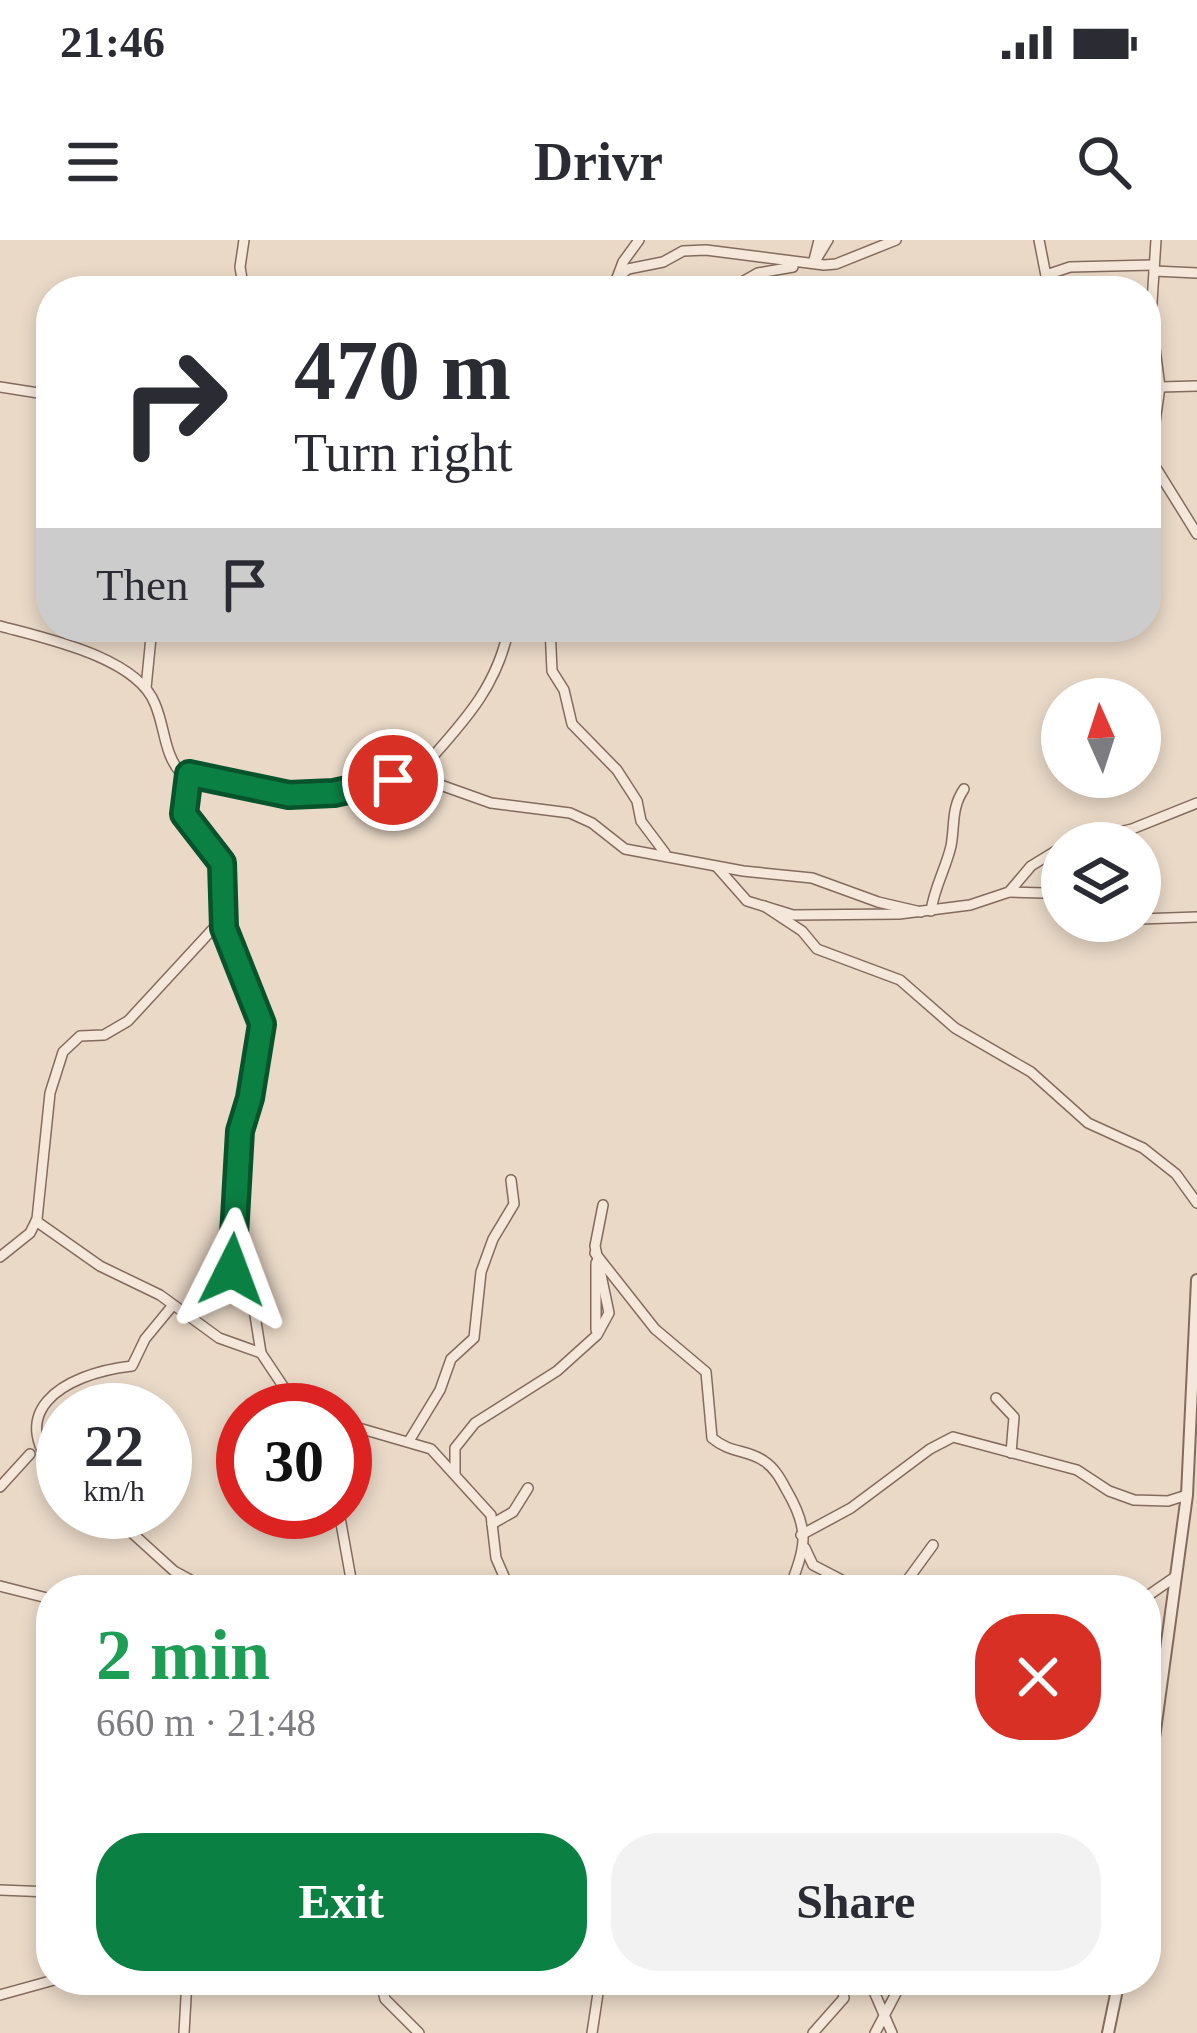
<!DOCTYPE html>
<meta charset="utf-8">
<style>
body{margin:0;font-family:"Times New Roman",serif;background:#f2f2f3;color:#2b2b33;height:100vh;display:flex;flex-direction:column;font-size:45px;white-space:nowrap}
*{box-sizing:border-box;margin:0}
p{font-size:39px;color:#7c7c81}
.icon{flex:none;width:66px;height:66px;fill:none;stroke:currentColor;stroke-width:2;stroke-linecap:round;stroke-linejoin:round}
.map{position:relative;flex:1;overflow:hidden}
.side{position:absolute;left:36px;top:1335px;width:1125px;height:420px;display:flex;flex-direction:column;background:#fff;border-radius:48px;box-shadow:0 6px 18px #0003}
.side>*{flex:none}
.banner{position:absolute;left:36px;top:36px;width:1125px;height:366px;border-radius:48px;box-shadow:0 6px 18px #0003;background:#fff;color:#2b2b33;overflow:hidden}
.needle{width:78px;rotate:357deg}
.controls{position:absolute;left:1041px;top:438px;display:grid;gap:24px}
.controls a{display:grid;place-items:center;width:120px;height:120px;border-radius:50%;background:#fff;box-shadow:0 6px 18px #0003;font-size:60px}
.speed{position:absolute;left:36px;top:1143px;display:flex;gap:24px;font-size:60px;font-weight:700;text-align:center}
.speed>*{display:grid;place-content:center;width:156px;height:156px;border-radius:50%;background:#fff;box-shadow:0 6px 18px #0003;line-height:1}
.speed small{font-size:30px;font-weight:400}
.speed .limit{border:18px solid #d22;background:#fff;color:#111}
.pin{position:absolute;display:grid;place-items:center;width:102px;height:102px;color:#fff;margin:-51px;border:6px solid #fff;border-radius:50%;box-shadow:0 3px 12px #0007}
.me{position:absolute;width:132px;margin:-66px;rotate:3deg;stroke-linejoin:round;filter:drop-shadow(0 0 9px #0008)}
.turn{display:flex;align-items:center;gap:42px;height:252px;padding:0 60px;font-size:54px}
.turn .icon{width:156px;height:156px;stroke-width:2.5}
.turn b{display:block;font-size:84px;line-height:102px}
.then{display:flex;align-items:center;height:114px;padding:0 60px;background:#0003;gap:24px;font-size:45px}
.round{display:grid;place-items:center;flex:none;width:126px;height:126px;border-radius:48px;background:#f2f2f3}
.head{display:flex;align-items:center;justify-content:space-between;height:204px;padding:0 60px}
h1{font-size:72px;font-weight:600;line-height:90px;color:#1e9e55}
.action{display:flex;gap:24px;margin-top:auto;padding:24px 60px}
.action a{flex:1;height:138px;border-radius:48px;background:#0b8043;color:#fff;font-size:48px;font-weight:600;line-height:138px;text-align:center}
.action a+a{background:#f2f2f3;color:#2b2b33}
.status{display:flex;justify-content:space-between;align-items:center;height:84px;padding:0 60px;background:#fff;direction:ltr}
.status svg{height:33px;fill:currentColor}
header{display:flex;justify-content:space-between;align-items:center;height:156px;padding:0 60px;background:#fff;font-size:54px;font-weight:600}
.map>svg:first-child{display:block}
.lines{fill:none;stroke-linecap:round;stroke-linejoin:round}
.minor-casing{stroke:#836b5e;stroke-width:12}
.tertiary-casing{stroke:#836b5e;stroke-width:14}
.minor{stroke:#f5e7d9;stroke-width:9}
.tertiary{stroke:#f5e7d9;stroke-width:10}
.route-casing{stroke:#07532c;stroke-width:30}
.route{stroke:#0b8043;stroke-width:21}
</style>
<div class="status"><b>21:46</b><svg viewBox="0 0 49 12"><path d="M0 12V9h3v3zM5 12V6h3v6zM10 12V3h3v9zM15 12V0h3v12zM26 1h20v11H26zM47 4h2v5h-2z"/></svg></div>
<header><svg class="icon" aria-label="menu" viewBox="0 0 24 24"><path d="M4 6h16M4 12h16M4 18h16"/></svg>Drivr<svg class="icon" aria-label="search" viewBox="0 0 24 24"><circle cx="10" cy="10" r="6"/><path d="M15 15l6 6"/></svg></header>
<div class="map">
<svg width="1197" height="1793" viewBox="0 0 1197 1793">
<rect width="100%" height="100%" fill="#ead9c7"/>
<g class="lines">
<g class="minor-casing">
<g id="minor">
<polyline points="244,0 240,27 244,51"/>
<polyline points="1039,0 1049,51"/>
<polyline points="814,20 819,0"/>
<polyline points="814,23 828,0"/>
<polyline points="1154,31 1197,33"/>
<polyline points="1046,35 1070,27 1153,25"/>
<polyline points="617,38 628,29 663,22 683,11 706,10 824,25 836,24 896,0"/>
<polyline points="612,51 623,22 639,0"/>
<polyline points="726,51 758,33 793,27"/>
<polyline points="0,147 51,155"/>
<polyline points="1160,147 1197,146"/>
<polyline points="1151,220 1197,294"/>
<polyline points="1146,245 1160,147 1151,78 1156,0"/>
<path d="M0,386C44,398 137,417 155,464C165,487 164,515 181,533L289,555L334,552L393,540L432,542L491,563L570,573L592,583L625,609L743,631L812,638L878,662L921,672"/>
<polyline points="550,387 552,431 564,450 572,484 617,530 637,561 641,581 665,613"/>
<polyline points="146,448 152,387"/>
<polyline points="189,534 184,574 222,623 224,689 262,784 250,858 240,891 231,1010 232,1030 251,1050 261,1113"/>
<path d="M413,539C455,490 496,454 509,387"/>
<polyline points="1072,603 1132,589 1197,563"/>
<polyline points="717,627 747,661 793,675 899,674 970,665 1009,652 1031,626 1062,607"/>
<polyline points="1009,652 1044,653 1062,658"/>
<polyline points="764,666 802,691 817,709 900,740 955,788 1031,832 1088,883 1143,908 1176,934 1197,963"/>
<path d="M931,671C934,648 946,628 951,606C955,585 951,568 964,549"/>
<polyline points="1140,679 1197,677"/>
<polyline points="36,981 100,1026 160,1055 219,1098 261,1113 299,1170"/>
<path d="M595,1013L655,1089L706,1132L712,1198C731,1214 747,1209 764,1221C775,1228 781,1240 787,1251C811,1292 805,1307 789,1350"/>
<polyline points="0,1017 30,993 37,979 50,853 63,812 80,796 104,795 128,781 223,678"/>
<polyline points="596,1023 596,1090"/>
<polyline points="996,1158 1014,1177 1011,1213"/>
<polyline points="345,1184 431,1209 491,1275 496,1318 510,1350"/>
<polyline points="409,1201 440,1150 451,1119 474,1098 481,1032 493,999 514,964 511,940"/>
<polyline points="455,1234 455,1208 475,1183 557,1131 597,1095 609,1073 595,1006 603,965"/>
<path d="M63,1239C0,1174 61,1134 132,1126L145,1099L173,1065"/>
<polyline points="0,1247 30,1214"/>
<polyline points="109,1272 174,1331 209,1350"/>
<polyline points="339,1272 353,1350"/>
<polyline points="492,1284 513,1272 528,1248"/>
<polyline points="801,1295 851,1268 930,1209 953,1197 1077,1230 1109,1251 1134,1260 1168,1261 1187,1255"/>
<polyline points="805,1308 813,1325 861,1350"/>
<polyline points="0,1346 51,1359"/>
<polyline points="885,1350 906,1342 933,1305"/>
<polyline points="1146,1357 1175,1337"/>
<polyline points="0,1650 51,1652"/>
<polyline points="380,1740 385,1759 419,1793"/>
<polyline points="869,1740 892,1793"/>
<polyline points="0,1755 54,1740"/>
<polyline points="184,1793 187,1740"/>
<polyline points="592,1793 600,1740"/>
<polyline points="813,1793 844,1758 841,1740"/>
<polyline points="875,1793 903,1740"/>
</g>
</g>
<g class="tertiary-casing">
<g id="tertiary">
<polyline points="1146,1557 1187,1255 1197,1040"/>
<polyline points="1108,1793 1119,1740"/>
</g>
</g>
<use href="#minor" class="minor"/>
<use href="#tertiary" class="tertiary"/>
</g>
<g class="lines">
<g class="route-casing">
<polyline id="route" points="232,1030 240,891 250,858 262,784 224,688 222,623 184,574 189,534 289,555 334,553 393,540"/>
</g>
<use href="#route" class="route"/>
</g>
</svg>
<div class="controls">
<a><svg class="needle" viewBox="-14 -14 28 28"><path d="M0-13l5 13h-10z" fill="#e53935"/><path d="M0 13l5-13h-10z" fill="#7c7c81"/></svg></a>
<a><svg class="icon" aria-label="layers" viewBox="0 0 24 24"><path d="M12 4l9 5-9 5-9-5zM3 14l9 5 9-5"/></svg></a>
</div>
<div class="speed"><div>22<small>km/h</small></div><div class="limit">30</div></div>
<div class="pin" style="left:393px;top:540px;background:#d93025"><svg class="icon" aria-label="arrive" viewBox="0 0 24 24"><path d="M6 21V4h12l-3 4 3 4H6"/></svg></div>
<svg class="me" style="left:232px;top:1030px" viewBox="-20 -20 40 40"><path d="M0-17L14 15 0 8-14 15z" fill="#0b8043" stroke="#fff" stroke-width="4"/></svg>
<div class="banner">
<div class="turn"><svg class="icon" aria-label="right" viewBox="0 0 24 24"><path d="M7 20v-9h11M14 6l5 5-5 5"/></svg><div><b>470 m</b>Turn right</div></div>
<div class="then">Then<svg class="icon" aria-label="arrive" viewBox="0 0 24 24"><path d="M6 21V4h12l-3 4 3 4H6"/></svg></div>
</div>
<section class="side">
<div class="head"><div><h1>2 min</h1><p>660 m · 21:48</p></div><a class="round" style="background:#d93025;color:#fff"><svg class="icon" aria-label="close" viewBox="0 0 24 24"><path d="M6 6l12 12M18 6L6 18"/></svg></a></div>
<div class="action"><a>Exit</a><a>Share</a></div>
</section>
</div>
